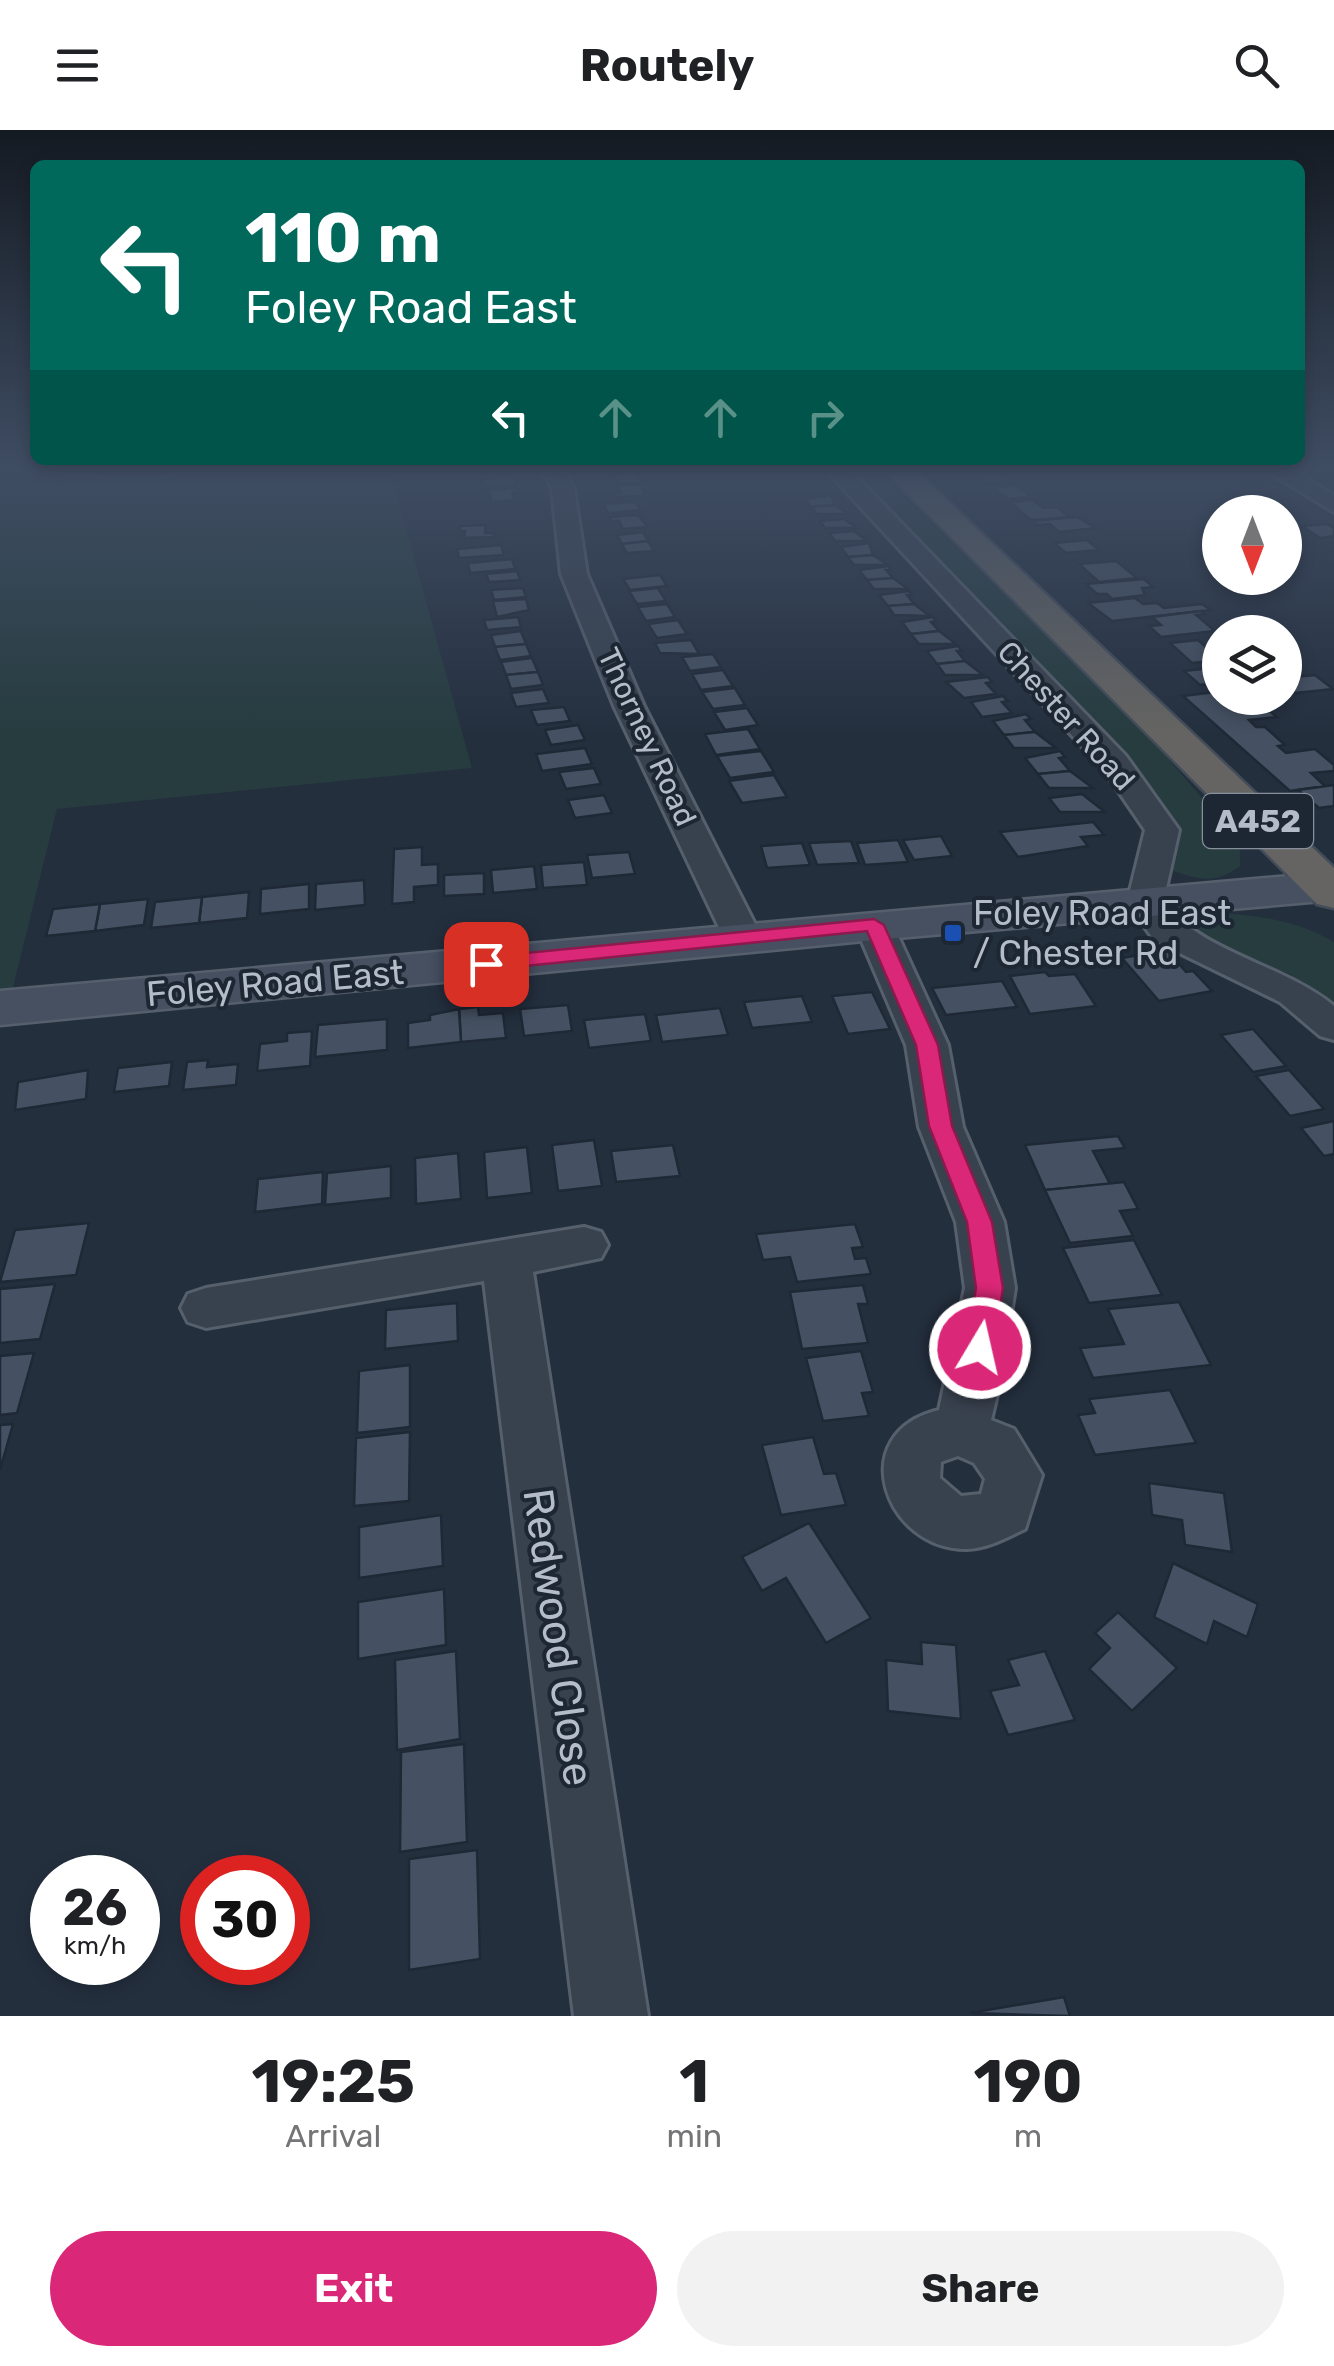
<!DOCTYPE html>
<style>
body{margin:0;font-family:Rubik,sans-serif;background:#f2f2f2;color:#202124;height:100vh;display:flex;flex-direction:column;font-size:38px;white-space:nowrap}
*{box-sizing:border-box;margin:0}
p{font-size:32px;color:#757577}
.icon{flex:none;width:55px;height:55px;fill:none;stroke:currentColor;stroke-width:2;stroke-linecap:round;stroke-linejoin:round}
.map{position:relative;height:1886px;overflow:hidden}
.drawer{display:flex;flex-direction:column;background:#fff;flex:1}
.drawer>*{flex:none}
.hud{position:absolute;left:30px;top:30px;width:1275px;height:305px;border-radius:15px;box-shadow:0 5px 15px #0003;background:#00695c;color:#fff;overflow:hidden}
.needle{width:65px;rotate:180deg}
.controls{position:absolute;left:1202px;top:365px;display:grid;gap:20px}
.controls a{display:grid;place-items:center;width:100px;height:100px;border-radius:50%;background:#fff;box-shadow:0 5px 15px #0003;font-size:50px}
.speed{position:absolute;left:30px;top:1725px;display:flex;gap:20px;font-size:50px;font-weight:700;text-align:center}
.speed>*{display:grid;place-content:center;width:130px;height:130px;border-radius:50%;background:#fff;box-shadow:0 5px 15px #0003;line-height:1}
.speed small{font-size:25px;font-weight:400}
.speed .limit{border:15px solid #d22;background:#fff;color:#111}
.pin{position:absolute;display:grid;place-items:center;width:85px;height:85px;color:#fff;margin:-42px;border-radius:20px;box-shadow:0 5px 15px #0006}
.me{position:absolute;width:110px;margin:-55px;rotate:9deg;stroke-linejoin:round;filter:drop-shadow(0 0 8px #0008)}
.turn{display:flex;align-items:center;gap:35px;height:210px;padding:0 50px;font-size:45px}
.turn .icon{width:130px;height:130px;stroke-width:2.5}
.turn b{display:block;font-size:70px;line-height:85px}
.lanes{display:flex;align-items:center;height:95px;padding:0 50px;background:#0003;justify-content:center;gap:50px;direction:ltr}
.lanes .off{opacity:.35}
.eta{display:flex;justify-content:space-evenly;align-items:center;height:170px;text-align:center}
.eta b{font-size:60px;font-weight:700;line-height:70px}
.button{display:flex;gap:20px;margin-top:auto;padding:20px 50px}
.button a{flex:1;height:115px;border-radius:60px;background:#db2777;color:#fff;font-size:40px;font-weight:700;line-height:115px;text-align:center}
.button a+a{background:#f2f2f2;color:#202124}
header{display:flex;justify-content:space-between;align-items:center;height:130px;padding:0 50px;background:#fff;font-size:45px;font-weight:700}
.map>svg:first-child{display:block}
.green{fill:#263c3f}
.building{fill:#455162;stroke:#1f2835;stroke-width:2.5}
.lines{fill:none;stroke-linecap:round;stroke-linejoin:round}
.minor-casing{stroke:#565f6c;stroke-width:6}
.secondary-casing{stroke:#565f6c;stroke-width:5}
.trunk-casing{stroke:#434c59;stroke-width:5}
.minor{fill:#38414e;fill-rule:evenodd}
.secondary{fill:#465061;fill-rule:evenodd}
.trunk{fill:#656462;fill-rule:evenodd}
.route{fill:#db2777;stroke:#8e194d;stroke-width:2.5}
.transit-dot{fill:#1a4fb4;stroke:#1d2633;stroke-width:4}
.labels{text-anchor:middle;stroke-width:8;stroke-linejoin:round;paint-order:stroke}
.far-street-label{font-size:30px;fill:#b4bcc9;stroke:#1d2633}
.shield{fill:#1d2633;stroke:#878f9c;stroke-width:2.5}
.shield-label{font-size:32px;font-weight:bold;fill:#b4bcc9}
.poi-label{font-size:35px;fill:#b4bcc9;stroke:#1d2633;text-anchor:start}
.street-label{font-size:35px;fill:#b4bcc9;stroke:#1d2633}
.near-street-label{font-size:42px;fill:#b4bcc9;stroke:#1d2633}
</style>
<header><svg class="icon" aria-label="menu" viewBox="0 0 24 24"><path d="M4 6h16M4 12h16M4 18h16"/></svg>Routely<svg class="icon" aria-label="search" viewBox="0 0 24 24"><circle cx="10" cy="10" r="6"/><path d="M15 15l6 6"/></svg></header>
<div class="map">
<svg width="1334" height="1886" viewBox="0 0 1334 1886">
<rect width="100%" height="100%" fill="#242f3e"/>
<g class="green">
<polygon points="209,341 390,341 472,638 57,679 9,873 0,874 0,355"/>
<path d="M874,341L880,343L1141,597L1226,696L1240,721V736C1216,754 1200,750 1173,741L1176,696L858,347L859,342Z"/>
<path d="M1206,782C1252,785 1294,788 1334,812V889L1290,844L1225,822L1175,789Z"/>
</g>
<g class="building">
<polygon points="997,341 1009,351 986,353 973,342"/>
<polygon points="634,343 643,353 619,354 616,347 607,344"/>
<polygon points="514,347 517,355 484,357 482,349"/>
<polygon points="641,354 645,366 616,367 614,363 621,363 618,355"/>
<polygon points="1016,355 1031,367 1008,369 993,358"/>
<polygon points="517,358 518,362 512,363 515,370 492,372 488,360"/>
<polygon points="831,365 835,375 811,377 805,369"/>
<polygon points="1033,370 1043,378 1057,377 1069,387 1031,390 1010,372"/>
<polygon points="636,372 641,380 608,383 604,374"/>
<polygon points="835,375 848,384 817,384 811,377"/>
<polygon points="638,385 648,397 623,399 619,391 611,391 610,387"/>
<polygon points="1077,387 1096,398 1059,402 1050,394 1037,395 1033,391"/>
<polygon points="844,389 857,398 825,398 820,391"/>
<polygon points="1327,394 1334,398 1334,406 1320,408 1302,396"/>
<polygon points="486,395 485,403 494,403 494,407 464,408 465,401 460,401 460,396"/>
<polygon points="854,401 867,411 835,411 829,403"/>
<polygon points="643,402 648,411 622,414 617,405"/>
<polygon points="1087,410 1099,420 1066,423 1054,413"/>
<polygon points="648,411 654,421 627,423 622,414"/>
<polygon points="869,413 873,425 848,427 841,417"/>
<polygon points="501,415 504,425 459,428 457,419"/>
<polygon points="873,425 888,435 854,435 848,427"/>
<polygon points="512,429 515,439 470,443 468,433"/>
<polygon points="1116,431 1137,448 1099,452 1079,434"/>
<polygon points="888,436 891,440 886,440 893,448 867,450 859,440"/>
<polygon points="517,441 520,450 489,452 486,444"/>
<polygon points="660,445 667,456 630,460 623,449"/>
<polygon points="893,448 908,459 874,459 867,450"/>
<polygon points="1144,449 1153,457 1142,458 1145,465 1112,469 1107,464 1097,464 1086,454"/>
<polygon points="523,458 526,467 494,470 491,460"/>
<polygon points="658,458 666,471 637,474 629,461"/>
<polygon points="909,461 912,465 907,465 914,474 888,476 879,465"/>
<polygon points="1135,468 1143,474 1157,473 1164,478 1202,474 1211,480 1112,491 1088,473"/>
<polygon points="526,469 529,480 497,487 493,471"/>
<polygon points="667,474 675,487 646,491 638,477"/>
<polygon points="914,474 930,486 894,485 888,476"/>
<polygon points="1201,481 1205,484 1196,485 1215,501 1161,507 1149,496 1161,495 1152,487"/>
<polygon points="518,487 521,497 487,500 484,490"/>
<polygon points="933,487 936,491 931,492 939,501 911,504 902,492"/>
<polygon points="678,490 687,504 657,508 648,494"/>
<polygon points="521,501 526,514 495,517 491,505"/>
<polygon points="939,501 956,514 919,514 911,504"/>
<polygon points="691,510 699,524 660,523 655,513"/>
<polygon points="1198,510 1220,529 1220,530 1192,533 1170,513"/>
<polygon points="526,514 531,526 500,530 495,517"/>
<polygon points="958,516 962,521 957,521 965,531 937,534 927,521"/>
<polygon points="713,524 721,537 690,541 682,527"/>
<polygon points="532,528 538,542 506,545 501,532"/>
<polygon points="965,531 983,545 945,545 937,534"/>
<polygon points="1220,537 1220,552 1200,555 1184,541"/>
<polygon points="723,540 733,556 701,560 692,544"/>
<polygon points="538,542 543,555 511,559 506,545"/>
<polygon points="1315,545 1333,559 1295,563 1285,555 1285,548"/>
<polygon points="988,547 992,552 986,553 996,564 964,568 946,552"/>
<polygon points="735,558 745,575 713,579 702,562"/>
<polygon points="543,559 549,573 516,577 511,563"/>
<polygon points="1215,562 1229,573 1256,570 1277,587 1249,590 1256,597 1265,597 1285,615 1278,616 1286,623 1315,619 1334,635 1334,641 1311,643 1325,656 1290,661 1183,566"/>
<polygon points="1003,566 1008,571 1002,572 1012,583 982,587 971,572"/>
<polygon points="564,577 570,591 537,595 531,580"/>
<polygon points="747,578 758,595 725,600 714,582"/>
<polygon points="1026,584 1031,589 1025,590 1035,602 1004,605 993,591"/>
<polygon points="578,595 585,610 551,615 545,600"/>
<polygon points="748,599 760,619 716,625 705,604"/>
<polygon points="1035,602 1056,618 1014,618 1004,605"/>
<polygon points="585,618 592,634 542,641 536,624"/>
<polygon points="761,621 774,642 730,648 717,626"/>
<polygon points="1060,621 1065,627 1059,628 1070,641 1038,644 1025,628"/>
<polygon points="594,638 601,654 566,659 559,642"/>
<polygon points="1070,641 1093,658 1049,658 1038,644"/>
<polygon points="774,645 787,667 742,673 729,651"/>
<polygon points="1334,655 1334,676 1319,678 1298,660"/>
<polygon points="1082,664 1105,682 1060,682 1049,668"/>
<polygon points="604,665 612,683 575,688 568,670"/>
<polygon points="1093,692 1104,705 1081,707 1088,716 1018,727 1000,702"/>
<polygon points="941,706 952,726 914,730 903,710"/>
<polygon points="898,710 908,732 865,735 857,713"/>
<polygon points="851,711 859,733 817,735 809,713"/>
<polygon points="802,713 810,735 767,738 761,716"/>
<polygon points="422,717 422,735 438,734 438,755 414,757 414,772 392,774 394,719"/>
<polygon points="629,722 635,744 592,748 587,725"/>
<polygon points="584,732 587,755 543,758 541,735"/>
<polygon points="534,736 537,759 493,763 491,740"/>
<polygon points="484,743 484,764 444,766 444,745"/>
<polygon points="364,750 365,775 315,780 316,754"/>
<polygon points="309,754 309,779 260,784 261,759"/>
<polygon points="249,762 247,788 199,793 202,767"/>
<polygon points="202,767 199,793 151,798 155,772"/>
<polygon points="148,769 144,795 95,801 100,774"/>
<polygon points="100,774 95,801 46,806 53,779"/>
<polygon points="1167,820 1186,842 1193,841 1212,861 1159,871 1122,828"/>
<polygon points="1045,842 1049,846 1075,844 1096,876 1030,884 1010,846"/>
<polygon points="1002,851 1017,877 946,885 932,858"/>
<polygon points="872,862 890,899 848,904 832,866"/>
<polygon points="802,866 812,892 752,898 744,872"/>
<polygon points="568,875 572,901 524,906 520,879"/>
<polygon points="478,877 479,885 503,883 506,908 461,912 459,879"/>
<polygon points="720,878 728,905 662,912 656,885"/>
<polygon points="459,879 461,912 408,918 408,893 430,890 430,885"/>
<polygon points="645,884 651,911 589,918 584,890"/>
<polygon points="387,889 387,920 315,927 318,895"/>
<polygon points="1253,899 1286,936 1253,942 1221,905"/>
<polygon points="312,901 310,936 257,941 260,914 287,911 287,903"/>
<polygon points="208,930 207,937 238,934 236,955 183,960 187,932"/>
<polygon points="172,932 169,956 114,962 118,938"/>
<polygon points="88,940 86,969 15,980 18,952"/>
<polygon points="1289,940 1324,979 1290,986 1256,946"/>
<polygon points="1334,991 1334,1024 1324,1026 1301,998"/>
<polygon points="1118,1006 1125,1018 1093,1021 1110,1054 1045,1060 1025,1015"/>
<polygon points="594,1010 602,1056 558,1061 552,1015"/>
<polygon points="673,1015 680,1046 616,1052 611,1021"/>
<polygon points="527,1017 532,1063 487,1068 484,1022"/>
<polygon points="458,1023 461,1069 416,1074 415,1028"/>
<polygon points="391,1036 391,1068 325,1075 327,1043"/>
<polygon points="323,1042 322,1074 255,1082 258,1049"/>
<polygon points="1124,1052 1138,1079 1120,1081 1133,1106 1070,1113 1045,1060"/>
<polygon points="89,1093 76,1145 0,1152 15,1100"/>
<polygon points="855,1094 863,1117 852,1118 855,1129 866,1128 871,1144 797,1152 790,1127 763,1130 756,1104"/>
<polygon points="1134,1110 1162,1165 1089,1173 1063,1118"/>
<polygon points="55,1154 40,1209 0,1213 0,1159"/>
<polygon points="863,1155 868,1174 858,1174 868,1213 802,1219 790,1162"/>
<polygon points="1179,1172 1211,1235 1093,1248 1080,1218 1124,1214 1108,1179"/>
<polygon points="457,1173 458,1211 385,1219 386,1180"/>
<polygon points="861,1221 873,1262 862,1263 869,1286 823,1291 806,1228"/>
<polygon points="34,1223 17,1283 0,1285 0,1226"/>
<polygon points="410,1235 410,1297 357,1303 359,1241"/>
<polygon points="1170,1260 1196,1313 1095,1325 1078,1285 1095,1283 1089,1269"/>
<polygon points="13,1294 0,1340 0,1295"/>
<polygon points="410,1302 409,1371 354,1376 356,1308"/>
<polygon points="813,1307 824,1344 836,1343 846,1375 781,1385 762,1315"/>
<polygon points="1149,1353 1224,1363 1232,1422 1185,1415 1182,1390 1152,1385"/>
<polygon points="441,1385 443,1436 359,1448 359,1397"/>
<polygon points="809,1393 871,1488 826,1513 786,1448 762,1461 742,1427"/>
<polygon points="1173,1433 1258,1474 1247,1507 1214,1491 1207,1514 1154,1487"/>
<polygon points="444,1459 446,1515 358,1529 358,1472"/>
<polygon points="1118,1482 1177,1538 1132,1581 1089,1539 1110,1518 1095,1503"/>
<polygon points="921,1512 956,1515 961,1589 888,1581 886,1530 922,1534"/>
<polygon points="456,1521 460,1609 397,1620 395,1530"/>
<polygon points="1045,1521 1075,1590 1008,1605 990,1561 1019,1555 1008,1530"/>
<polygon points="464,1614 467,1712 400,1722 401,1622"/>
<polygon points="477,1720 480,1829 409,1840 409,1729"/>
<polygon points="1064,1867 1070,1886 970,1883"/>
</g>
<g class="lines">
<g class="minor-casing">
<g id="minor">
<polygon points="543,341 565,341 574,359 587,444 644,576 762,808 756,816 743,819 730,816 724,808 614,576 561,444 552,359"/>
<path d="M827,341H851L1126,626L1179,700L1163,772C1204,824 1283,834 1334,876V910L1320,906L1280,872L1155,811L1127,773L1145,700L1104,640Z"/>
<polygon points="1267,341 1294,341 1334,365 1334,382"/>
<path d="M874,784L887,787L893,795L948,915L963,997L1004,1092L1015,1158L1001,1248L991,1290L1014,1299L1042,1345L1025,1399C1008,1407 987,1419 967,1419C885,1420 843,1303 939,1280L965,1158L956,1092L919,997L906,915L855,795L861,787ZM958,1326L974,1333L985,1349L981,1364L961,1366L940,1348L941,1332Z"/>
<polygon points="584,1097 601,1102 608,1115 601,1128 533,1142 648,1886 574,1886 484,1151 206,1198 188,1192 181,1178 188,1164 206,1158"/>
</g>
</g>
<g class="secondary-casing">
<polygon id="secondary" points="1334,742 1334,770 874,810 0,895 0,861"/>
</g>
<g class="trunk-casing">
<polygon id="trunk" points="885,341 916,341 1334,738 1334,778 1317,774"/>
</g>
<use href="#minor" class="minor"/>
<use href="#secondary" class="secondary"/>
<use href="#trunk" class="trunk"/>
</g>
<linearGradient id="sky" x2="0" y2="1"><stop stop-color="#141a22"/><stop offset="0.56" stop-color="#3f4d63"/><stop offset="1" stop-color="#3f4d63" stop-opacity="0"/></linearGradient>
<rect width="1334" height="605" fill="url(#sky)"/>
<polygon class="route" points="874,789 884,795 938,915 952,996 992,1092 1003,1158 994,1218 990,1227 980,1230 970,1227 966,1218 976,1158 967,1092 929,996 916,915 867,801 486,840 475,834 486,827"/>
<rect class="transit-dot" x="943" y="793" width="20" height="20" rx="5"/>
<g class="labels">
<g class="far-street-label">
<text transform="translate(1066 586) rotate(48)" y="10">Chester Road</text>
<text transform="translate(647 607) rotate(65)" y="10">Thorney Road</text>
</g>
<rect class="shield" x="1203" y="664" width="110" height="54" rx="8"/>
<g class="shield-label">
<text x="1258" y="702">A452</text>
</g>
<g class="poi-label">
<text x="973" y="795">Foley Road East<tspan x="973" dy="40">/ Chester Rd</tspan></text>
</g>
<g class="street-label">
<text transform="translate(275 853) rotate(-5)" y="12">Foley Road East</text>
</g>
<g class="near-street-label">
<text transform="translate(559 1507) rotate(82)" y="15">Redwood Close</text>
</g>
</g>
</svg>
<div class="controls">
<a><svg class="needle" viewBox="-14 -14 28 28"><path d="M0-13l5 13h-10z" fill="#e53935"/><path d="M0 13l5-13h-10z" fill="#757577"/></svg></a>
<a><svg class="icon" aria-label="layers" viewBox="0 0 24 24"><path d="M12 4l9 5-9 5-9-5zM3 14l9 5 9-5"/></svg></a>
</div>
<div class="speed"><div>26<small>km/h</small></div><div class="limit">30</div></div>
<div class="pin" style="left:486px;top:834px;background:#d93025"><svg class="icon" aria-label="arrive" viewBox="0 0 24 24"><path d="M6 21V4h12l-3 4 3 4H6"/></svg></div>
<svg class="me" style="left:980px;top:1218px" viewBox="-20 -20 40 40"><circle r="17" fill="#db2777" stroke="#fff" stroke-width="3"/><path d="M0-11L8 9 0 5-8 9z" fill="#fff"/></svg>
<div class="hud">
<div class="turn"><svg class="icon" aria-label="left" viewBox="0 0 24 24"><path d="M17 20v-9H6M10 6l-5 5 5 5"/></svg><div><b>110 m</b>Foley Road East</div></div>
<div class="lanes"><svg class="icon" aria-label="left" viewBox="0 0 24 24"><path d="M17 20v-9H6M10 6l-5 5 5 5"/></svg><svg class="icon off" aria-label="ahead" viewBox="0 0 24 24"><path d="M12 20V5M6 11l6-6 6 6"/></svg><svg class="icon off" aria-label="ahead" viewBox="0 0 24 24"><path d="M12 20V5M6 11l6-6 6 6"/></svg><svg class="icon off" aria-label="right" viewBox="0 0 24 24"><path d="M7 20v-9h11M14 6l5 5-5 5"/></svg></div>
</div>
</div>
<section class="drawer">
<div class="eta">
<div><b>19:25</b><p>Arrival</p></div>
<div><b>1</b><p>min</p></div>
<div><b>190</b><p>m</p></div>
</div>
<div class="button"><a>Exit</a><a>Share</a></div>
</section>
